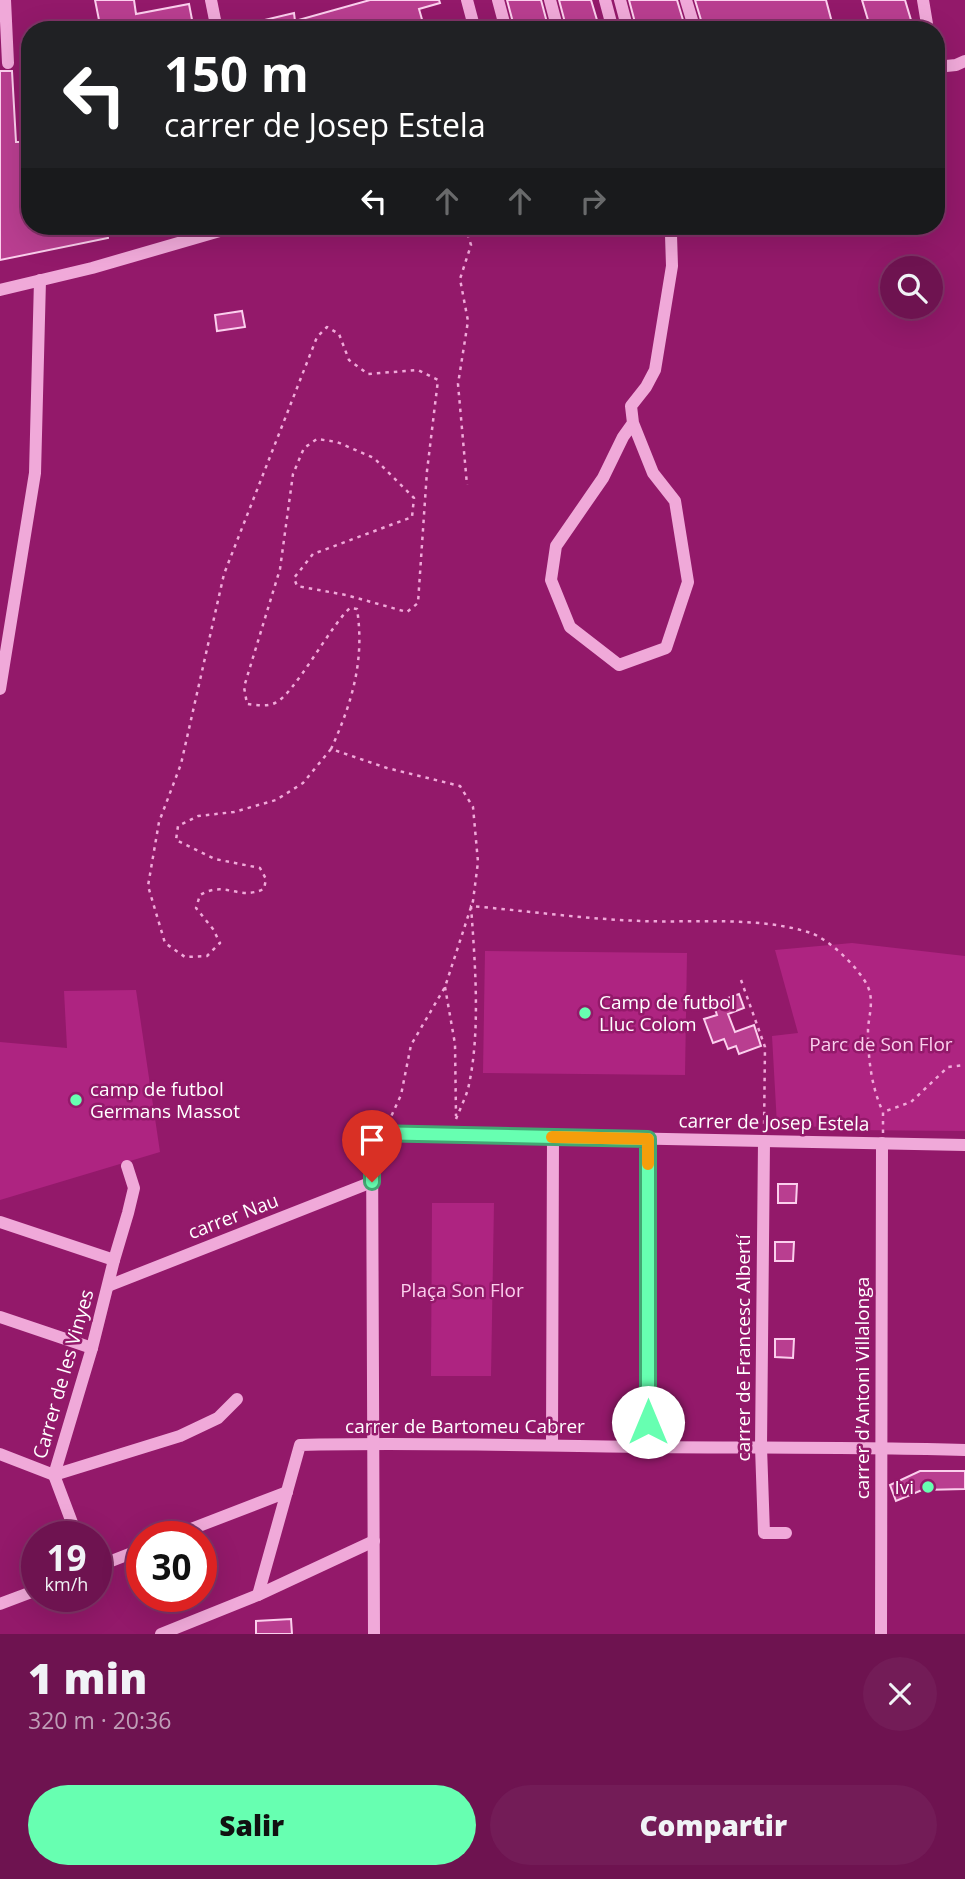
<!DOCTYPE html>
<html lang="es">
<meta charset="utf-8">
<style>
body{margin:0;font-family:"Open Sans",sans-serif;background:#731c57;color:#f1f3f6;height:100vh;display:flex;flex-direction:column;font-size:26px;white-space:nowrap}
*{box-sizing:border-box;margin:0}
p{font-size:23px;color:#bf9eb7}
.icon{flex:none;width:38px;height:38px;fill:none;stroke:currentColor;stroke-width:2;stroke-linecap:round;stroke-linejoin:round}
.map{position:relative;height:1634px;overflow:hidden}
.drawer{display:flex;flex-direction:column;background:#6e1350;flex:1}
.drawer>*{flex:none}
.top-card{position:absolute;left:21px;top:21px;width:924px;height:214px;border-radius:28px;box-shadow:0 7px 28px #0002,0 0 0 2px #803267;background:#202124;color:#fff;overflow:hidden}
.fabs{position:absolute;left:880px;top:256px;display:grid;gap:14px}
.fabs a{display:grid;place-items:center;width:63px;height:63px;border-radius:50%;background:#6e1350;box-shadow:0 7px 28px #0002,0 0 0 2px #803267;font-size:35px}
.speed{position:absolute;left:21px;top:1521px;display:flex;gap:14px;font-size:35px;font-weight:700;text-align:center}
.speed>*{display:grid;place-content:center;width:91px;height:91px;border-radius:50%;background:#6e1350;box-shadow:0 7px 28px #0002,0 0 0 2px #803267;line-height:1}
.speed small{font-size:18px;font-weight:400}
.speed .limit{border:10px solid #d22;background:#fff;color:#111}
.pin{position:absolute;display:grid;place-items:center;width:60px;height:60px;color:#fff;margin:-72px -30px;border-radius:50% 50% 50% 0;rotate:-45deg;box-shadow:0 0 7px #0007}
.pin .icon{rotate:45deg}
.me{position:absolute;width:77px;margin:-38px;rotate:0deg;stroke-linejoin:round;filter:drop-shadow(0 0 5px #0008)}
.turn{display:flex;align-items:center;gap:24px;height:147px;padding:0 28px;font-size:32px}
.turn .icon{width:91px;height:91px;stroke-width:2.5}
.turn b{display:block;font-size:49px;line-height:60px}
.lanes{display:flex;align-items:center;height:66px;padding:0 28px;background:#0003;justify-content:center;gap:35px;direction:ltr}
.lanes .off{opacity:.35}
.round{display:grid;place-items:center;flex:none;width:74px;height:74px;border-radius:37px;background:#731c57}
.overview{display:flex;align-items:center;justify-content:space-between;height:119px;padding:0 28px}
h1{font-size:42px;font-weight:800;line-height:52px}
.action{display:flex;gap:14px;margin-top:auto;padding:14px 28px}
.action a{flex:1;height:80px;border-radius:42px;background:#67ffb1;color:#111;font-size:28px;font-weight:800;line-height:80px;text-align:center}
.action a+a{background:#731c57;color:#f1f3f6}
.map>svg:first-child{display:block}
.green{fill:#ae2481}
.building{fill:#b93e90;stroke:#fbcfed;stroke-width:2}
.lines{fill:none;stroke-linecap:round;stroke-linejoin:round}
.path{stroke:#f0a9d9;stroke-width:2.5;stroke-dasharray:3.5 5;stroke-linecap:butt}
.minor{stroke:#f0a9d9;stroke-width:12}
.route-casing{stroke:#43a673;stroke-width:18}
.route{stroke:#67ffb1;stroke-width:12}
.slow{stroke:#f59e0b;stroke-width:12}
.poi-dot{fill:#67ffb1;stroke:#93196a;stroke-width:2.5}
.labels{text-anchor:middle;stroke-width:5;stroke-linejoin:round;paint-order:stroke}
.poi-label{font-size:19px;fill:#fff;stroke:#93196a;text-anchor:start}
.park-label{font-size:19px;fill:#fbcfed;stroke:#93196a}
.street-label{font-size:19px;fill:#fff;stroke:#93196a}
</style>
<div class="map">
<svg width="965" height="1634" viewBox="0 0 965 1634">
<rect width="100%" height="100%" fill="#93196a"/>
<g class="green">
<polygon points="852,943 965,956 965,1131 847,1130 846,1128 777,1125 772,1036 798,1033 775,950"/>
<polygon points="485,951 687,953 685,1075 483,1073"/>
<polygon points="136,990 160,1152 0,1200 0,1042 67,1048 64,991"/>
<polygon points="432,1203 494,1203 491,1376 431,1376"/>
</g>
<g class="building">
<polygon points="95,0 134,0 136,14 189,4 194,30 101,30"/>
<polygon points="370,0 439,0 440,3 419,9 425,30 240,30 239,26 294,13 295,21"/>
<polygon points="507,0 541,0 549,30 515,30"/>
<polygon points="559,0 591,0 600,30 567,30"/>
<polygon points="629,0 677,0 686,30 637,30"/>
<polygon points="695,0 826,0 834,30 704,30"/>
<polygon points="862,0 905,0 914,30 871,30"/>
<polygon points="0,71 12,71 16,142 30,142 30,226 107,226 108,238 0,260"/>
<polygon points="242,311 245,327 217,331 215,315"/>
<polygon points="739,994 744,1008 728,1014 735,1032 754,1025 761,1046 739,1054 736,1046 728,1049 724,1039 713,1043 704,1019 717,1015 713,1003"/>
<polygon points="778,1184 797,1184 796,1203 778,1203"/>
<polygon points="775,1242 794,1242 793,1261 775,1261"/>
<polygon points="775,1339 794,1339 793,1358 775,1357"/>
<polygon points="920,1471 965,1471 965,1489 922,1490 896,1501 890,1485"/>
<polygon points="291,1619 292,1634 256,1634 256,1621"/>
</g>
<g class="lines">
<g class="path">
<polyline points="465,226 471,245 460,279 468,321 458,384 467,485"/>
<path d="M331,749L303,783L276,800L234,812L198,816L178,826L176,840L215,859L260,868L266,879L264,889C237,901 226,880 200,895L196,908L213,929L220,943L207,956L185,957L165,943L148,886L159,822L181,764L224,574L317,337L327,327L339,334L349,360L368,374L418,370L438,380L427,471L418,603L407,612L346,595L297,586L294,578L313,554L412,517L414,498L374,458L337,442L317,439L304,448L293,474L280,569L244,687L247,704C256,705 266,707 275,703C294,695 330,626 350,608L357,609C365,660 352,703 331,749L387,768L460,786L473,807L478,862L473,901L445,987L411,1045L401,1095L389,1121"/>
<polyline points="741,980 765,1047 764,1130"/>
<polyline points="445,987 455,1044 456,1116"/>
<path d="M456,1119C460,1109 465,1099 468,1089C481,1033 475,963 471,906C528,911 585,919 641,921C696,923 758,916 811,933C830,940 860,969 868,987C874,1001 869,1015 868,1029C868,1058 871,1086 883,1112"/>
<polyline points="883,1133 883,1112 911,1102 948,1067 965,1065"/>
</g>
<g class="minor">
<polyline points="5,0 8,63"/>
<polyline points="211,0 217,30"/>
<polyline points="467,0 475,30"/>
<polyline points="498,0 506,30"/>
<polyline points="550,0 558,30"/>
<polyline points="605,0 613,30"/>
<polyline points="620,0 628,30"/>
<polyline points="686,0 695,30"/>
<polyline points="923,0 928,30"/>
<polyline points="936,67 956,65 965,61"/>
<polyline points="0,290 92,268 237,226"/>
<polyline points="633,423 623,437 603,478 556,546 551,580 570,627 619,665 666,648 688,582 675,501 653,473 633,423 631,406 646,387 655,370 672,266 671,235 665,226"/>
<polyline points="0,689 35,473 40,280"/>
<polyline points="648,1138 648,1447"/>
<polyline points="764,1141 761,1447 764,1533 786,1533"/>
<polyline points="0,1222 114,1260"/>
<polyline points="108,1286 372,1182"/>
<polyline points="0,1317 92,1348"/>
<polyline points="552,1445 553,1137"/>
<polyline points="0,1454 54,1475 180,1436 218,1418 237,1399"/>
<polyline points="77,1536 54,1475 92,1348 114,1260 128,1213 134,1188 127,1166"/>
<polyline points="173,1536 287,1492"/>
<polyline points="96,1567 142,1549"/>
<path d="M258,1595L300,1445C417,1442 534,1446 651,1447C756,1448 860,1447 965,1450"/>
<polyline points="0,1604 37,1590"/>
<polyline points="161,1634 258,1595 374,1541"/>
<polyline points="374,1634 372,1133 965,1145"/>
<polyline points="881,1634 882,1143"/>
</g>
</g>
<g class="lines">
<g class="route-casing">
<polyline id="route" points="372,1182 372,1133 648,1139 648,1422"/>
</g>
<use href="#route" class="route"/>
<polyline class="slow" points="552,1137 648,1139 648,1164"/>
</g>
<g class="poi-dot">
<circle cx="585" cy="1013" r="7"/>
<circle cx="76" cy="1100" r="7"/>
<circle cx="928" cy="1487" r="7"/>
</g>
<g class="labels">
<g class="poi-label">
<text x="599" y="1009">Camp de futbol<tspan x="599" dy="22">Lluc Colom</tspan></text>
<text x="90" y="1096">camp de futbol<tspan x="90" dy="22">Germans Massot</tspan></text>
<text x="914" y="1494" text-anchor="end">Ivi</text>
</g>
<g class="park-label">
<text x="881" y="1051">Parc de Son Flor</text>
<text x="462" y="1297">Plaça Son Flor</text>
</g>
<g class="street-label">
<text transform="translate(774 1122) rotate(1)" y="7">carrer de Josep Estela</text>
<text transform="translate(233 1216) rotate(-21)" y="7">carrer Nau</text>
<text transform="translate(743 1348) rotate(-90)" y="7">carrer de Francesc Albertí</text>
<text transform="translate(63 1374) rotate(-74)" y="7">Carrer de les Vinyes</text>
<text transform="translate(862 1388) rotate(-90)" y="7">carrer d'Antoni Villalonga</text>
<text x="465" y="1433">carrer de Bartomeu Cabrer</text>
</g>
</g>
</svg>
<div class="fabs">
<a><svg class="icon" aria-label="search" viewBox="0 0 24 24"><circle cx="10" cy="10" r="6"/><path d="M15 15l6 6"/></svg></a>
</div>
<div class="speed"><div>19<small>km/h</small></div><div class="limit">30</div></div>
<div class="pin" style="left:372px;top:1182px;background:#d93025"><svg class="icon" aria-label="arrive" viewBox="0 0 24 24"><path d="M6 21V4h12l-3 4 3 4H6"/></svg></div>
<svg class="me" style="left:648px;top:1422px" viewBox="-20 -20 40 40"><circle r="19" fill="#fff"/><path d="M0-13L10 11 0 6-10 11z" fill="#67ffb1"/></svg>
<div class="top-card">
<div class="turn"><svg class="icon" aria-label="left" viewBox="0 0 24 24"><path d="M17 20v-9H6M10 6l-5 5 5 5"/></svg><div><b>150 m</b>carrer de Josep Estela</div></div>
<div class="lanes"><svg class="icon" aria-label="left" viewBox="0 0 24 24"><path d="M17 20v-9H6M10 6l-5 5 5 5"/></svg><svg class="icon off" aria-label="ahead" viewBox="0 0 24 24"><path d="M12 20V5M6 11l6-6 6 6"/></svg><svg class="icon off" aria-label="ahead" viewBox="0 0 24 24"><path d="M12 20V5M6 11l6-6 6 6"/></svg><svg class="icon off" aria-label="right" viewBox="0 0 24 24"><path d="M7 20v-9h11M14 6l5 5-5 5"/></svg></div>
</div>
</div>
<section class="drawer">
<div class="overview"><div><h1>1 min</h1><p>320 m · 20:36</p></div><a class="round"><svg class="icon" aria-label="close" viewBox="0 0 24 24"><path d="M6 6l12 12M18 6L6 18"/></svg></a></div>
<div class="action"><a>Salir</a><a>Compartir</a></div>
</section>
